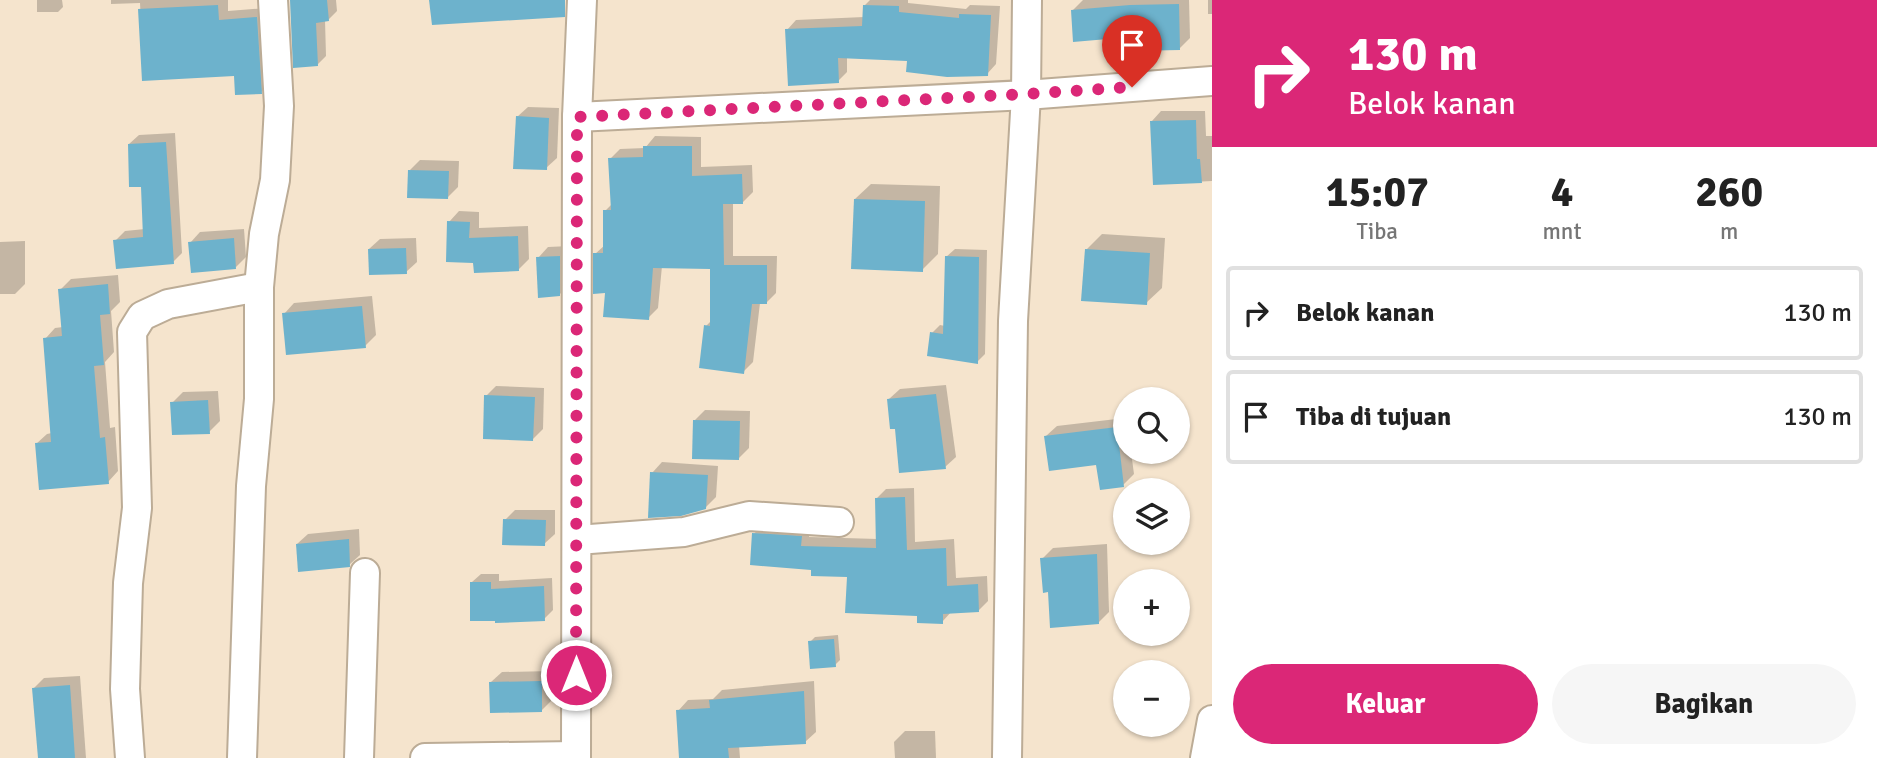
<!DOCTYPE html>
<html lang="id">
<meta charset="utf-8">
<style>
body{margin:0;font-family:Signika,sans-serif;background:#f6f6f6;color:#222;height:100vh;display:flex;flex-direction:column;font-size:26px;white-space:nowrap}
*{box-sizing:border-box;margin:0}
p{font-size:23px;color:#767676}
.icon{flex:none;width:38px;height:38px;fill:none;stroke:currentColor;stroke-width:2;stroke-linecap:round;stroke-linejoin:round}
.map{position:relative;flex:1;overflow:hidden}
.sheet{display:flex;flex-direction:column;background:#fff;width:665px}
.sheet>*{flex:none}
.hud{background:#db2777;color:#fff;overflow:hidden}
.controls{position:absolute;left:1113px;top:387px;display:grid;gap:14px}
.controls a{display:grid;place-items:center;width:77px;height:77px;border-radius:50%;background:#fff;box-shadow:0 2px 5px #0004;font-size:35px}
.pin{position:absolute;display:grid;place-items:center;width:60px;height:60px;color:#fff;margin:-72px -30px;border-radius:50% 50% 50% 0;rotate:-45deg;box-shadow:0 0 7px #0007}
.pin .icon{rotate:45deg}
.me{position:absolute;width:77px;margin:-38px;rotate:0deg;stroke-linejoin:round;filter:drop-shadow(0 0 5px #0008)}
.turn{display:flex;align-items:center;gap:24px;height:147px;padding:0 21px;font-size:32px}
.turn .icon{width:91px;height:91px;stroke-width:2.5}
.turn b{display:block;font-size:49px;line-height:60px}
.eta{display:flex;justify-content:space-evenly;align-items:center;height:119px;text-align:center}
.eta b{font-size:42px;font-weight:800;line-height:49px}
.action{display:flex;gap:14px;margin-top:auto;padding:14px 21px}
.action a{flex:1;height:80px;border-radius:42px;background:#db2777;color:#fff;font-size:28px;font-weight:800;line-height:80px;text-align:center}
.action a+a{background:#f6f6f6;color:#222}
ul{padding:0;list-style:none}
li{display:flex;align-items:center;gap:21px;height:94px;margin:0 14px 10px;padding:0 7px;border:4px solid #e0e0e0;border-radius:7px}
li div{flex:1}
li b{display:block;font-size:26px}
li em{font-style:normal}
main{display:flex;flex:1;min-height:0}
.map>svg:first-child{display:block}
.shadow{fill:#0003}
.building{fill:#6db2cc}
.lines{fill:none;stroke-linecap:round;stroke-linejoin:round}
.minor-casing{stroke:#bcac96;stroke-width:32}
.minor{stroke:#fff;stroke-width:28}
.route{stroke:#db2777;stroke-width:12;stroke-dasharray:0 21.6}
</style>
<main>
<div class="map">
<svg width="1212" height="758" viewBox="0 0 1212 758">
<rect width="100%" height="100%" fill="#f5e4cd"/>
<g class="shadow">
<polygon points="37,0 62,0 63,7 58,12 37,12"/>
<polygon points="111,0 228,0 228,11 267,8 271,82 261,92 236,75 144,79 140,3 111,4"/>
<polygon points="291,0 336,0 337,11 328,20 325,20 326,56 317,65"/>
<polygon points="870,0 908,0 908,3 966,9 970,5 1000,6 996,64 987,74 909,59 847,57 847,72 838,81 787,30 796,20 864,17 865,5"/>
<polygon points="1083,0 1189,0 1190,38 1180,48 1133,35 1073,10"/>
<rect x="1208" y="0" width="4" height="14"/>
<polygon points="528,107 559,108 557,158 546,168 517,117"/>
<polygon points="1161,111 1205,111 1206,136 1212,136 1212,181 1155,184 1152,121"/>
<polygon points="175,133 182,253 173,262 115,241 125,231 145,229 143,185 129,144 139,135"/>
<polygon points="655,136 701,137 701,167 752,165 753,192 743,202 733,202 733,256 777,256 776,293 766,303 760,303 753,362 743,372 706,326 712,320 712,267 662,266 658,308 648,318 607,291 595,254 605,245 605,211 612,204 610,159 620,149 645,148"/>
<polygon points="420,160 459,161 458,187 448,197 410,170"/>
<polygon points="871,184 940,186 938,254 922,270 855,199"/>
<polygon points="459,211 479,212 479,228 528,226 529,259 519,269 475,261 449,222"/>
<polygon points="244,229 246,257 236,267 190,243 200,232"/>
<polygon points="1102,234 1165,238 1162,288 1146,303 1086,250"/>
<polygon points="416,238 417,262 406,272 369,249 380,239"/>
<polygon points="25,241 25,284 15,294 0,294 0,242"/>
<polygon points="570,246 570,284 559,295 538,258 548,247"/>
<polygon points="955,249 987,250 985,354 977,362 932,333 940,325 945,326 946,257"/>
<polygon points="118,275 120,302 111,311 114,352 105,362 110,428 115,427 118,471 108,482 36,444 47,434 52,433 45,339 55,328 63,327 60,290 71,279"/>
<polygon points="372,296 376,335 365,346 284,314 294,303"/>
<polygon points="946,385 956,457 945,467 896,427 889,399 900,389"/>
<polygon points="496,386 544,388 543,429 532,440 486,396"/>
<polygon points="218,391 220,421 209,432 172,403 183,392"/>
<polygon points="705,410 750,411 749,448 738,459 695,420"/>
<polygon points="1125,418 1125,452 1131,452 1134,474 1123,485 1098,463 1046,436 1057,426"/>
<polygon points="662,462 718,466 716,497 705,508 652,473"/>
<polygon points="914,488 915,542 954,539 956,578 987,576 988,601 979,610 952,611 942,622 919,615 849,576 813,568 754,534 763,524 810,527 809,537 878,539 876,499 886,489"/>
<polygon points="515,510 555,510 555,534 544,544 505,520"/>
<polygon points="359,529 360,555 349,565 297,544 308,534"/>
<polygon points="1107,544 1109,612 1098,623 1050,590 1042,559 1053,548"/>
<polygon points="481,574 499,574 499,581 552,578 553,610 544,619 472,582"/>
<polygon points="838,635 840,660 835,665 810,642 815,637"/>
<polygon points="552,671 552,700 542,710 491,682 502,672"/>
<polygon points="80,676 86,758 40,758 33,689 44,678"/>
<polygon points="814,681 816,732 805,742 739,745 740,758 680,758 678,711 688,700 713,699 722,690"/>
<polygon points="905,731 935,731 936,758 895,758 894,742"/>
</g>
<g class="building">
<polygon points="290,0 327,0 329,21 316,23 318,66 293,68"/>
<polygon points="429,0 565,0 565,17 432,25"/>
<polygon points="1179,4 1180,50 1131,51 1131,37 1073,42 1071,10 1130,5"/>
<polygon points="218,5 219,20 257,17 262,94 235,95 234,76 142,81 138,9"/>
<polygon points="863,5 899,6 899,12 959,18 959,14 991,15 988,76 947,77 906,72 907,61 838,58 839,83 788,86 785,29 862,26"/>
<polygon points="516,116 549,118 547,170 513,169"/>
<polygon points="1196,120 1197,159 1200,159 1202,183 1153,185 1150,121"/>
<polygon points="166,142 174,264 116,269 113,240 143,237 141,187 129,187 128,144"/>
<polygon points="643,146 692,146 692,176 742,174 743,204 723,204 724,265 767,265 767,304 752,304 744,374 699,368 704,325 710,326 710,269 653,268 649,320 603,317 605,293 593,294 593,253 603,253 603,210 611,210 608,158 643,157"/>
<polygon points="408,170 449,171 448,199 407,198"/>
<polygon points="854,199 925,201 923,272 851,269"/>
<polygon points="447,221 470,222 469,238 518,236 519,271 474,273 473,263 446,262"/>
<polygon points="234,238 236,269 191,273 188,242"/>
<polygon points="406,248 407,274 369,275 368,249"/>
<polygon points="1085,249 1150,253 1147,305 1081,301"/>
<polygon points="560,256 560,296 538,298 536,257"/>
<polygon points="945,256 979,257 978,364 927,356 930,332 943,334"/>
<polygon points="108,284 110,314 100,315 104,365 94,366 100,438 105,437 109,484 39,490 35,443 51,442 43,338 62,336 58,289"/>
<polygon points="362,306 366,348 286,355 282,313"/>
<polygon points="936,394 946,469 899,473 895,429 890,429 887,399"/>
<polygon points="484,395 535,397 533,441 483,439"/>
<polygon points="208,400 210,434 172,435 170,402"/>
<polygon points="693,420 740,421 739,460 692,459"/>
<polygon points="1117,427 1124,487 1100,490 1096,465 1049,471 1044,436"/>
<polygon points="650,472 708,475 706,509 681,516 648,518"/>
<polygon points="905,497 907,550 946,548 947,586 978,584 979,612 943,614 943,624 917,623 917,616 845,613 847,577 811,576 811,570 750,565 752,533 802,536 801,546 876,548 875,498"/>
<polygon points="503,519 546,520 545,546 502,545"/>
<polygon points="349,539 350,567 298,572 296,544"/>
<polygon points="1097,554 1099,624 1050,628 1048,592 1043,593 1040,558"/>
<polygon points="470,582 491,582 491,589 544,586 545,621 495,623 495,621 470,621"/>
<polygon points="834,639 836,667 810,669 808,641"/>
<polygon points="542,681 542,712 490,713 489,682"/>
<polygon points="70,685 75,758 38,758 32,688"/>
<polygon points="804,691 806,744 728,748 729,758 679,758 676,710 710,708 709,700"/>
</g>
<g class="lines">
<g class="minor-casing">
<g id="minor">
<polyline points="577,117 1026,95 1212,81"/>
<polyline points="577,540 684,532 749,516 839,522"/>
<polyline points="130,758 125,689 128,583 137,508 132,332 142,316 168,304 259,287"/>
<polyline points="242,758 251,486 259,399 259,287 264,234 275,180 279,106 273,0"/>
<polyline points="359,758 365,573"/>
<polyline points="425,758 576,756"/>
<polyline points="576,758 577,117 582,0"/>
<polyline points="1007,758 1013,321 1026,95 1027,0"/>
<polyline points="1205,758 1212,720"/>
</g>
</g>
<use href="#minor" class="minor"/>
</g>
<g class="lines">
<polyline class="route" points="576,675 577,117 1026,94 1132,87"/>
</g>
</svg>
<div class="controls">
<a><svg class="icon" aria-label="search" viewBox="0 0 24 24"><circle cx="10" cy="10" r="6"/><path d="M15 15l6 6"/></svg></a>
<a><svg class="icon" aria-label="layers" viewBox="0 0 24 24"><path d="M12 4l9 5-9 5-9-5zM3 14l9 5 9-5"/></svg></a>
<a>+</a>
<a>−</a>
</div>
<div class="pin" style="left:1132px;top:87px;background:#d93025"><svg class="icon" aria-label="arrive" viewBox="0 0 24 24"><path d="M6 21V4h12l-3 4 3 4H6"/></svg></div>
<svg class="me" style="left:576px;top:675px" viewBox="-20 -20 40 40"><circle r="17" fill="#db2777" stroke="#fff" stroke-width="3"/><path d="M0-11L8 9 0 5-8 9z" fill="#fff"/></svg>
</div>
<section class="sheet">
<div class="hud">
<div class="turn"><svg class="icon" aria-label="right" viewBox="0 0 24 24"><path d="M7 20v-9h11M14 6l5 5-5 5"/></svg><div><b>130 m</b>Belok kanan</div></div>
</div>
<div class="eta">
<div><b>15:07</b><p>Tiba</p></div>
<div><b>4</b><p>mnt</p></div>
<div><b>260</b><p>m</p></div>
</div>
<ul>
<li><svg class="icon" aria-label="right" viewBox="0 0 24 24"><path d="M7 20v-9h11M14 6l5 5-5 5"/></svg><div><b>Belok kanan</b></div><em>130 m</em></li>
<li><svg class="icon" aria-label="arrive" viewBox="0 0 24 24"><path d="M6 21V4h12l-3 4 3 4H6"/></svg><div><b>Tiba di tujuan</b></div><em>130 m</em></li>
</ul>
<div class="action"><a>Keluar</a><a>Bagikan</a></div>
</section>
</main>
